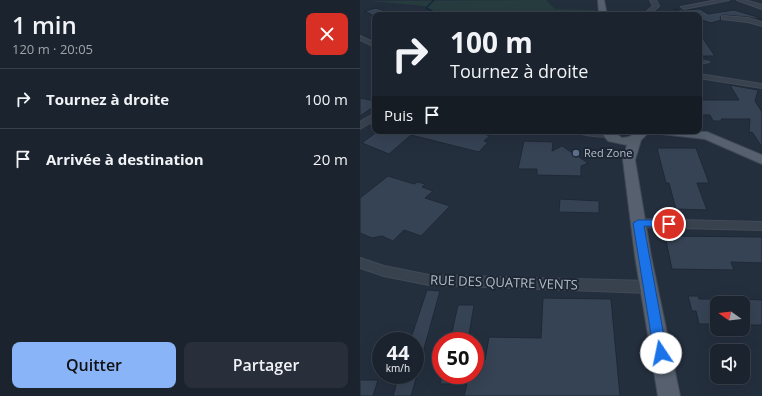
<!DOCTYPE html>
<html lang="fr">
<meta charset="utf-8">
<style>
body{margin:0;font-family:"Open Sans",sans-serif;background:#282f3a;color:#f1f3f6;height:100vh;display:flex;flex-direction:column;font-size:15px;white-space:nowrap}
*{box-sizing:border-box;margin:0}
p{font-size:13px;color:#a0a4aa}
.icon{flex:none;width:22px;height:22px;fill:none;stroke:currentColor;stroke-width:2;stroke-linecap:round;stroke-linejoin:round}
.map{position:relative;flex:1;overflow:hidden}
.panel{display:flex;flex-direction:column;background:#1b232e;width:360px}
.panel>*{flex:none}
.top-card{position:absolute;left:12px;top:12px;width:330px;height:122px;border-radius:8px;box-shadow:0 4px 16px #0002,0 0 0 1px #39404a;background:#1b232e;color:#f1f3f6;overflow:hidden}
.needle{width:26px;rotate:284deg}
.buttons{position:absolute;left:350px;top:296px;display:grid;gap:8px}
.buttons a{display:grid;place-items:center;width:40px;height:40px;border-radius:8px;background:#1b232e;box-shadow:0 4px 16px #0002,0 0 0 1px #39404a;font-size:20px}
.speed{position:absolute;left:12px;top:332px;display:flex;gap:8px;font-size:20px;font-weight:700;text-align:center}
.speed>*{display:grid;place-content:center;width:52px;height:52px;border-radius:50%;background:#1b232e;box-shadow:0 4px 16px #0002,0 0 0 1px #39404a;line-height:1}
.speed small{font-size:10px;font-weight:400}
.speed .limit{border:6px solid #d22;background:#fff;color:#111}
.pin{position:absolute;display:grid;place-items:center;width:34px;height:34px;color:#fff;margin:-17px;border:2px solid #fff;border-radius:50%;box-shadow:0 1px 4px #0007}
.me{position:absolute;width:44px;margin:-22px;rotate:349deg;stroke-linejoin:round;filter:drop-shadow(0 0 3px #0008)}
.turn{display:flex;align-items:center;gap:14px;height:84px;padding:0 12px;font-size:18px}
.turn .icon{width:52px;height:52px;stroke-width:2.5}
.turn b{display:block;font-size:28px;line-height:34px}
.then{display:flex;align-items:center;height:38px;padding:0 12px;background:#0003;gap:8px;font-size:15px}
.round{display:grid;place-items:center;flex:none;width:42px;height:42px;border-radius:8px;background:#282f3a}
.overview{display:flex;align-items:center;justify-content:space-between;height:68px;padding:0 12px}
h1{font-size:24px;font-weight:600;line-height:30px}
.cta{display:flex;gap:8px;margin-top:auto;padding:8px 12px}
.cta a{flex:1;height:46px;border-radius:8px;background:#8ab4f8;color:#111;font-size:16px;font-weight:600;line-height:46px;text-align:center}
.cta a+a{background:#282f3a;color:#f1f3f6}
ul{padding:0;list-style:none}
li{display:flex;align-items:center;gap:12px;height:60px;padding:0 12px;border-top:1px solid #39404a}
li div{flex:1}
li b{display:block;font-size:15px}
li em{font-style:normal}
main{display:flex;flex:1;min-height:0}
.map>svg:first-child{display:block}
.green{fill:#263c3f}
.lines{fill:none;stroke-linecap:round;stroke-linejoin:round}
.stream{stroke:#17263c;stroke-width:1.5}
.building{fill:#364354;stroke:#1f2835}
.minor-casing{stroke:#414a57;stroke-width:2}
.major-casing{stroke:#414a57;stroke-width:2}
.minor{fill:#38414e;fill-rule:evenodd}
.major{fill:#56606e;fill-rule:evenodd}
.route{fill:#1a73e8;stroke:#114b97}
.service-dot{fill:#5c6f8a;stroke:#1d2633;stroke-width:1.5}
.labels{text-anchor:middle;stroke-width:4;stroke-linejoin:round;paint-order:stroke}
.poi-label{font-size:11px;fill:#b4bcc9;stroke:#1d2633;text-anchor:start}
.near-street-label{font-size:13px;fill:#b4bcc9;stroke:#1d2633}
</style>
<main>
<section class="panel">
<div class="overview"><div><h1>1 min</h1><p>120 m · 20:05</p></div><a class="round" style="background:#d93025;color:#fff"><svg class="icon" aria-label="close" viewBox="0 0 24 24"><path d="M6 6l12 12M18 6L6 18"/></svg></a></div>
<ul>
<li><svg class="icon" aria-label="right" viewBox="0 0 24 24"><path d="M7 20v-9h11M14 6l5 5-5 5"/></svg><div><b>Tournez à droite</b></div><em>100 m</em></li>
<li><svg class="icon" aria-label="arrive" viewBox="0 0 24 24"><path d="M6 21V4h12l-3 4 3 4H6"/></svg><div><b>Arrivée à destination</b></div><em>20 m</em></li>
</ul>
<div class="cta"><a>Quitter</a><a>Partager</a></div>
</section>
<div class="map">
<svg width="402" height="396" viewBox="0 0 402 396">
<rect width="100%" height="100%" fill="#242f3e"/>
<polygon class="green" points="186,0 195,9 235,10 235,15 76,15 64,6 12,1"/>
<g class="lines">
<g class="stream">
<polyline points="74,0 66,8 79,15"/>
<polyline points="339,74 386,82"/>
</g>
</g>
<g class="building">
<polygon points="16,8 34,14 34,15 12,15 5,11"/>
<polygon points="314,9 324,10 340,9 348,14 374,10 394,16 402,20 388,17 364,15 360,17 361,20 351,23 339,19 339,15 329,15"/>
<polygon points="339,32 348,46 355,56 339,56"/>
<polygon points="370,85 398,90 395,101 402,112 402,147 392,132 389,133 390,119 361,119 362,121 353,121 350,115 339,115 339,100 379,100"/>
<polygon points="0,98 15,101 15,106 0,116"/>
<polygon points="18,131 123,131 121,133 130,136 124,141 128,142 119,152 51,135 29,154 2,143"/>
<polygon points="164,141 193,142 192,151 202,146 228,163 221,166 221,176 177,175 177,169 158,169"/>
<polygon points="297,148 336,148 349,183 337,183 347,210 316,209 309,183 306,183"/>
<polygon points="28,176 54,184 58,182 65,184 62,187 73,191 65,198 90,206 61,236 44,230 33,241 22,236 12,238 0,233 0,198"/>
<polygon points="200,199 239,201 239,213 199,212"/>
<polygon points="305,236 402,237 402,263 371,262 374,270 312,269"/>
<polygon points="67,290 80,291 57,374 55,374 55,341 50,341"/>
<polygon points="328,296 338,296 339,299 357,299 357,324 339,324 336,311 332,311"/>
<polygon points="183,298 251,299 260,396 104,396 107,384 80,384 82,375 115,375 115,360 125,360 129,337 181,338"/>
<polygon points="383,299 402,300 402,325 383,325"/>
<polygon points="98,305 114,305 108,341 90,341"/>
<polygon points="39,375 57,375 51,396 33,396"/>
<polygon points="0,380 18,380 13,396 0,396"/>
</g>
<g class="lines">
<g class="minor-casing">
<g id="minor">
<polygon points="290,0 296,0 299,6 289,15 283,15 293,6"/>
<polygon points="357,0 369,0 324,9 321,7"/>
<polygon points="377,0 385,0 402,5 402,9"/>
<polygon points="364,16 388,18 402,22 402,26 388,22 362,19 362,17"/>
<polygon points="0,36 15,43 15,47 0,40"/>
<polygon points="339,60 349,62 339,64"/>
<polygon points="339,74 402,84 402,88 339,78"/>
<polygon points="15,113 15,120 0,129 0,122"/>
<path d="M214,131L251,133L253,135C248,139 219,135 214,131Z"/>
<polygon points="278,219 402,222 402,230 278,227 274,226 272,223 274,220"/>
<polygon points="0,258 24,266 69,275 289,281 294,283 296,287 294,291 289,293 69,285 24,276 0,268"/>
</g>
</g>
<g class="major-casing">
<g id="major">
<polygon points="238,0 244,0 247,15 239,15"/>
<polygon points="240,131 252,131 262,138 269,137 277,132 285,132 287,134 281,140 275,160 291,256 320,396 298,396 275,256 263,160 267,145 248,141"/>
<polygon points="295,131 347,132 402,155 402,164 345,139 301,134"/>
</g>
</g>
<use href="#minor" class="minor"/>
<use href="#major" class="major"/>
</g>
<polygon class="route" points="278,220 309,220 314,224 309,227 284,226 307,353 305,357 301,359 296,357 294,353 273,223"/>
<circle class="service-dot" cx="216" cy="153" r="4"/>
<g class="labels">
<g class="poi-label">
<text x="224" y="157">Red Zone</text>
</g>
<g class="near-street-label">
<text transform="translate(144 282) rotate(2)" y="5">RUE DES QUATRE VENTS</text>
</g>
</g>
</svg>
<div class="buttons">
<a><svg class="needle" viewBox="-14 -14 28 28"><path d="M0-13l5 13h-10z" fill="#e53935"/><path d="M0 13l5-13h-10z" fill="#a0a4aa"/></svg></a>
<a><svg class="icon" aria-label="sound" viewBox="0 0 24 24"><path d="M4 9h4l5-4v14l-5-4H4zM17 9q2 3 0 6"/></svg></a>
</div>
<div class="speed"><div>44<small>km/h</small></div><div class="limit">50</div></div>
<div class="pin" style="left:309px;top:224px;background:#d93025"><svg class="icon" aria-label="arrive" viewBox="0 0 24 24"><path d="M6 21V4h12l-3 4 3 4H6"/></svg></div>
<svg class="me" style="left:301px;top:353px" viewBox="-20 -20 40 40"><circle r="19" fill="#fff"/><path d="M0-13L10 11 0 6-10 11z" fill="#1a73e8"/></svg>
<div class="top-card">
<div class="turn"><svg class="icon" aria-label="right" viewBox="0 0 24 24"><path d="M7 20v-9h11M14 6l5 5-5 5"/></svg><div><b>100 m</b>Tournez à droite</div></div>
<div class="then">Puis<svg class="icon" aria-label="arrive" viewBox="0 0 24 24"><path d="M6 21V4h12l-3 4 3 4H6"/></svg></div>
</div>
</div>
</main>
